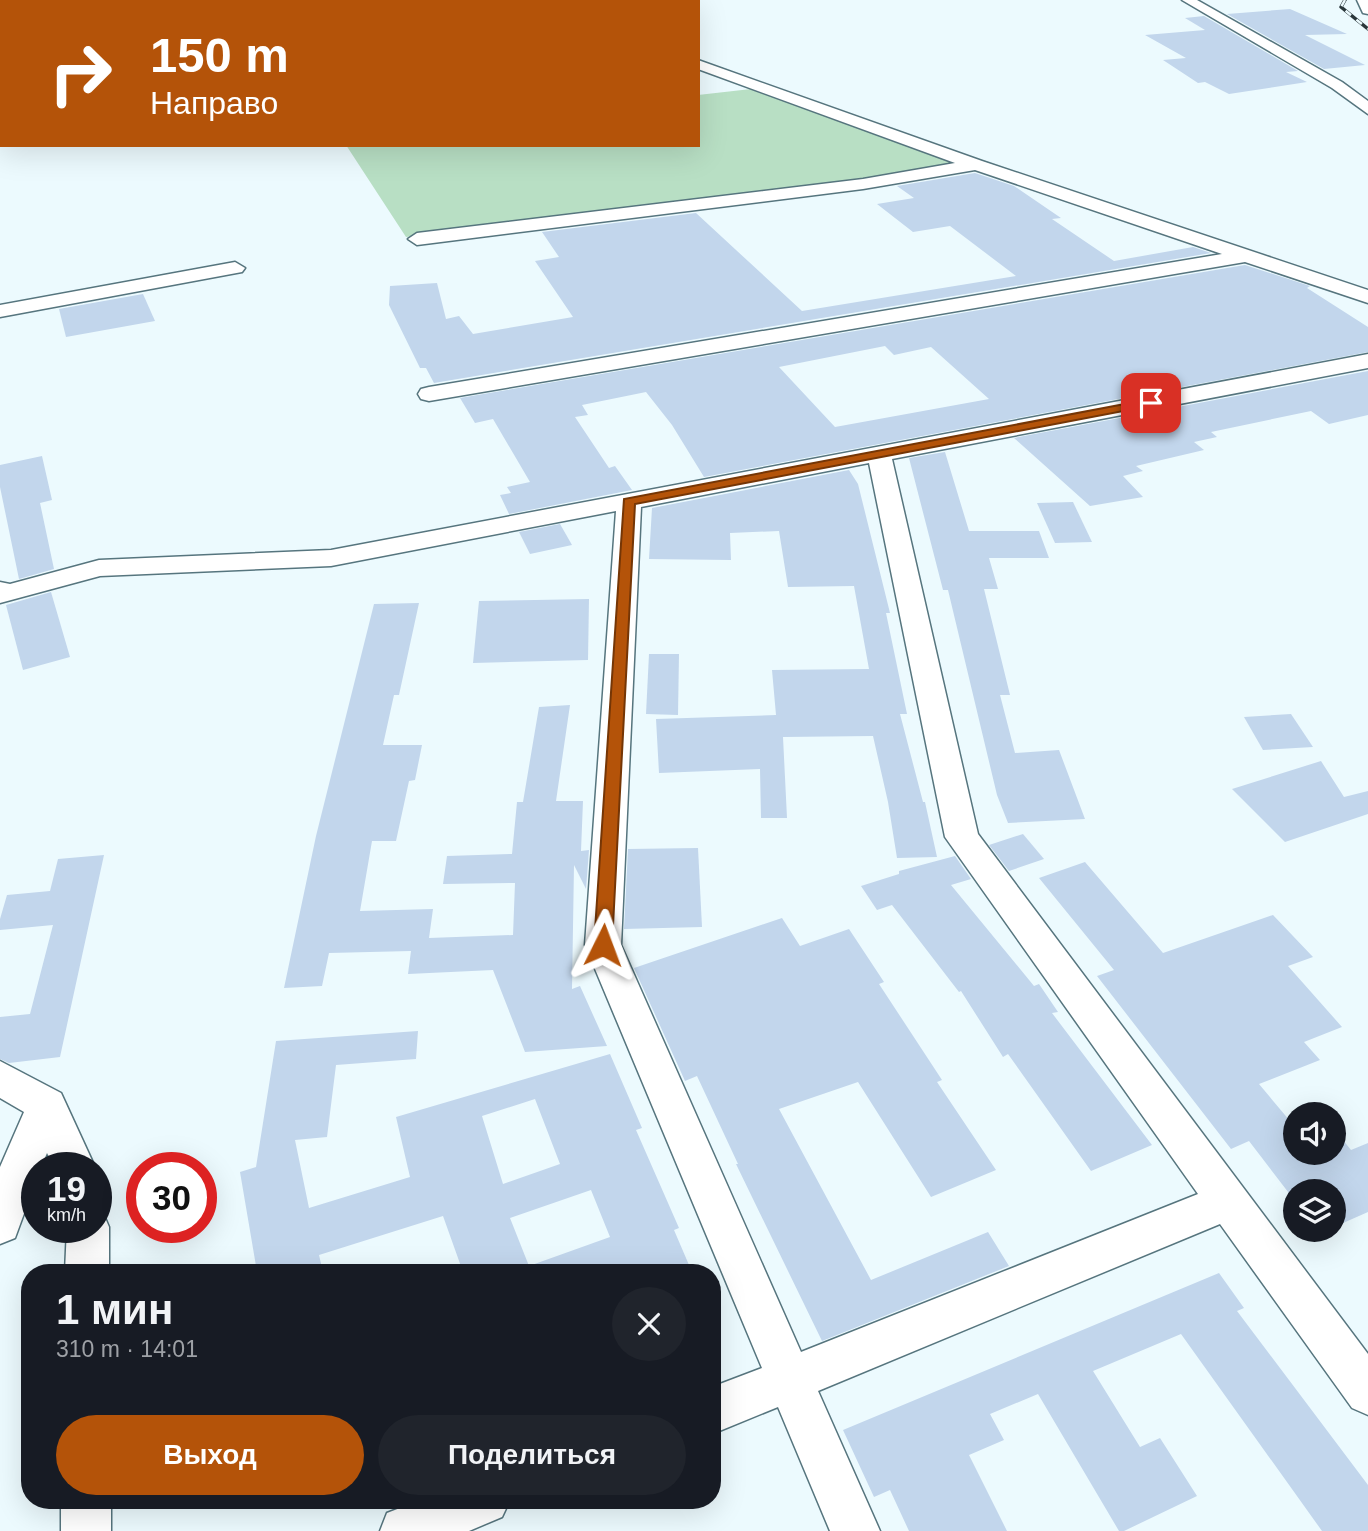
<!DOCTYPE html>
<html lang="ru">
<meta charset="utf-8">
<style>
body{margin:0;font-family:Helvetica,sans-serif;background:#20242c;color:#f1f3f6;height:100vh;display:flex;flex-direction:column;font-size:26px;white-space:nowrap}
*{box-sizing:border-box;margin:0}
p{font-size:23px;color:#9ea1a6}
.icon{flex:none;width:38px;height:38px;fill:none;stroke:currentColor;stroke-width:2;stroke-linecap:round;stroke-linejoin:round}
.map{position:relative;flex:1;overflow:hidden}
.details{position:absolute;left:21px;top:1264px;width:700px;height:245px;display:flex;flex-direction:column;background:#171b24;border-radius:28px;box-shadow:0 7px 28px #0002}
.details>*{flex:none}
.banner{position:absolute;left:0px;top:0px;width:700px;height:147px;box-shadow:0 7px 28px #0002;background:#b45309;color:#fff;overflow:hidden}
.fabs{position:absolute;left:1283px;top:1102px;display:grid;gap:14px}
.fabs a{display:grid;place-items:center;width:63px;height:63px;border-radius:50%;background:#171b24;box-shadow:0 7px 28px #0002;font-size:35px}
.speed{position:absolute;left:21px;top:1152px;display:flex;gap:14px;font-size:35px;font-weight:700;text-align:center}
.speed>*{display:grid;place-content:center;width:91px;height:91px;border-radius:50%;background:#171b24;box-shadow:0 7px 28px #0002;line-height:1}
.speed small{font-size:18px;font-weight:400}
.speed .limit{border:10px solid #d22;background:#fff;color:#111}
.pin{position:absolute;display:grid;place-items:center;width:60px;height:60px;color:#fff;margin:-30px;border-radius:14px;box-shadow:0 4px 10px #0006}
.me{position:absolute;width:77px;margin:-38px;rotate:3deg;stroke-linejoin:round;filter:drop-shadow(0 0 5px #0008)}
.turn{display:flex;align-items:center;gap:24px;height:147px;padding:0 35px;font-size:32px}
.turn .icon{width:91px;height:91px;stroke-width:2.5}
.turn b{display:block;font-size:49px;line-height:60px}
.round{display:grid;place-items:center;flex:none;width:74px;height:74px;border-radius:37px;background:#20242c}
.summary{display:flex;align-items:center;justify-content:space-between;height:119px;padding:0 35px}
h1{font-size:42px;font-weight:700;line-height:52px}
.primary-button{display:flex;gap:14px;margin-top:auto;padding:14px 35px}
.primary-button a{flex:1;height:80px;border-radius:42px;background:#b45309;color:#fff;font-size:28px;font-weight:700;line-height:80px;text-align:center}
.primary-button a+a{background:#20242c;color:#f1f3f6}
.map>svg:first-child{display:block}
.green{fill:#b8dfc4}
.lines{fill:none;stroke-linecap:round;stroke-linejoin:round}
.canal{fill:#9b9ddb;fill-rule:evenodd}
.building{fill:#c2d6ec;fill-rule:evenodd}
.street-casing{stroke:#56757e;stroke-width:3}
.street{fill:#fff;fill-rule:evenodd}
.rail-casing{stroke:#2a373b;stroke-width:3.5}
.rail{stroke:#ecfafe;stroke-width:2.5;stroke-dasharray:7;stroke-linecap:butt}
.route{fill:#b45309;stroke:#753606;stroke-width:2}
</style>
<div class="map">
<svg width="1368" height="1531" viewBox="0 0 1368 1531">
<rect width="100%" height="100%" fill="#ecfafe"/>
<polygon class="green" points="751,89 958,165 868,179 406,237 346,145 698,145 698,95"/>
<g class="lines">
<g class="canal">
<polygon points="384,0 412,0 382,2"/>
<polygon points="2,73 2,83 0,84 0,74"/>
</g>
</g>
<g class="building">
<polygon points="1290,9 1347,34 1305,35 1365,65 1324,69 1227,14"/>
<polygon points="1204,16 1298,71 1286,72 1307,82 1229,94 1205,82 1198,83 1163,60 1186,58 1145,35 1205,30 1185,18"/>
<polygon points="975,173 1014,186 1061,218 1052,219 1114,261 1193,247 1211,253 434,383 426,368 420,368 389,305 390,286 437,283 446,319 459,316 473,334 573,317 535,261 559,257 542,232 696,213 802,311 1016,276 950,226 913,232 877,204 914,198 897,186"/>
<path d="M1245,265L1310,286L1307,288L1368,327V352L704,477L672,425L646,392L582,405L588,415L575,417L609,468L615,466L632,490L509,514L500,495L511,493L507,487L530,482L493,419L475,423L460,398ZM885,346L894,355L931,347L989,399L835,427L779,367Z"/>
<polygon points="143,294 155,321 66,337 59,309"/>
<polygon points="1368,371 1368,415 1329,424 1311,411 1211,432 1217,437 1194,442 1204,450 1136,466 1143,471 1123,476 1143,497 1090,506 1014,438"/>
<polygon points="945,452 969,531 1039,531 1049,558 989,558 998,589 984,589 1010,695 1000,695 1015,753 1059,750 1085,819 1008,823 997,795 948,590 943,590 909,458"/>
<polygon points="42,456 52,500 40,503 54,569 19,579 0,487 0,465"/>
<polygon points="849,470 858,484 890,613 886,613 907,714 900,714 923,802 925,802 937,857 897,858 888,802 873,736 783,737 787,818 761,818 760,769 659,773 656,719 776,715 772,670 869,669 854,586 788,587 779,531 730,533 731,560 649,559 652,508"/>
<polygon points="1073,502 1092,542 1055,543 1037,503"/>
<polygon points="560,524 572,545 530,554 519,532"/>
<polygon points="51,592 70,657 23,670 6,605"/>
<polygon points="589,599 588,660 473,663 479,601"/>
<polygon points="419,603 399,695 394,695 383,745 422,745 415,780 409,781 396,841 372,841 360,911 433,909 429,938 513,935 515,883 443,884 447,856 512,854 517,802 523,802 539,707 570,705 556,801 583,801 581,851 589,850 586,889 574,865 572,989 580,986 607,1046 525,1052 493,970 408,974 411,951 329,953 322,986 284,988 316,836 374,604"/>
<polygon points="649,654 679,654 678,715 646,714"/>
<polygon points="1291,714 1313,747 1263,750 1244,717"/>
<polygon points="1321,761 1344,797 1368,791 1368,814 1285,842 1232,789"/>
<polygon points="1023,834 1044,859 1009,871 989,845"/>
<polygon points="698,848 702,927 624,929 628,849"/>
<polygon points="104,855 60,1057 9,1063 0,1059 0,1017 30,1014 53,925 0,930 0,919 7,895 50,891 58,859"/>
<polygon points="955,856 971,879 951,885 1034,986 1039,984 1058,1012 1052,1013 1152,1145 1091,1171 1008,1054 1003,1057 961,991 959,992 892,905 877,910 861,886 899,874 899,871"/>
<polygon points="1085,862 1163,953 1273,915 1313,957 1288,966 1342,1027 1304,1042 1320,1060 1259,1084 1295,1127 1295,1153 1334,1153 1334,1129 1351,1150 1368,1143 1368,1212 1334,1227 1334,1192 1295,1192 1295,1201 1249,1141 1231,1149 1097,976 1114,970 1039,878"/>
<polygon points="782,918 800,946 849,929 884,982 879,984 942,1080 937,1082 996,1170 931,1197 858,1082 779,1109 871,1280 988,1232 1009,1266 822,1341 736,1164 738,1164 697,1076 685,1081 634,968"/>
<path d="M418,1031L416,1059L336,1065L327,1137L295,1140L309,1208L410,1177L396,1117L610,1054L642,1128L636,1130L679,1228L674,1230L692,1272H463L443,1216L319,1255L323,1272H257L240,1172L256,1167L276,1041ZM535,1099L560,1164L503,1184L482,1116ZM591,1190L610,1237L529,1266L510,1218Z"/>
<polygon points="1219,1273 1244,1308 1237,1311 1368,1485 1368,1531 1322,1531 1181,1334 1093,1371 1140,1447 1160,1438 1197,1496 1124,1531 1119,1531 1038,1394 990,1414 1004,1440 969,1455 1007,1531 909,1531 890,1490 874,1497 843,1430"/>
</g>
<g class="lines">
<g class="street-casing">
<g id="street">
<polygon points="319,0 347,0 318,2"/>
<polygon points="425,0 453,0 424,2"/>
<polygon points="533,0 546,0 547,2 534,2"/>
<polygon points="1182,0 1197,0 1342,82 1368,101 1368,114 1332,88"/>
<polygon points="1357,0 1368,0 1368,14 1363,13"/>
<polygon points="698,60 982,161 1368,290 1368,303 1245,262 429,401 421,399 418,394 421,389 429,387 1222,254 975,170 863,189 417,245 408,239 417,233 863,179 955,163 698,69"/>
<polygon points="0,81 2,81 0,91"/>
<polygon points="235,262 245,268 242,272 0,317 0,305"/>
<path d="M1368,354V368L892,459L978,834L1368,1354V1415L1352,1408L1220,1224L818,1391L880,1531H830L778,1407L712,1434V1387L762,1368L585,945L616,511L331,566L100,576L0,603V582L10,584L99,560L331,550ZM869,463L945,837L1198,1194L801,1352L621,945L641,507Z"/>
<polygon points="0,1061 61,1093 95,1167 54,1167 47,1153 41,1167 37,1167 37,1178 15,1238 0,1244 0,1167 24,1112 0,1098"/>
<polygon points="96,1210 103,1213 109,1227 109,1272 65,1272 67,1227 96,1227"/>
<rect x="61" y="1500" width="50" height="31"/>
<polygon points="421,1500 510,1500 502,1517 469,1531 380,1531 387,1513"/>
</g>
</g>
<use href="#street" class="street"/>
<g class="rail-casing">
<polyline id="rail" points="1345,0 1341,7 1368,29"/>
</g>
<use href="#rail" class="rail"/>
</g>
<polygon class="route" points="1151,399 1155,400 1155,405 635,504 612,945 610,950 597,950 594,945 624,499"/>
</svg>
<div class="fabs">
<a><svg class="icon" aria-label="sound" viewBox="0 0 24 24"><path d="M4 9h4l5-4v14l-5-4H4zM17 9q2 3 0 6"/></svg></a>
<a><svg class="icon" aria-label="layers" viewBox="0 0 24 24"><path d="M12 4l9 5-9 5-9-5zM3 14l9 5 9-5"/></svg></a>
</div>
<div class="speed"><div>19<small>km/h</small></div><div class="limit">30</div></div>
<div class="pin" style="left:1151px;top:403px;background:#d93025"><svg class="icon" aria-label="arrive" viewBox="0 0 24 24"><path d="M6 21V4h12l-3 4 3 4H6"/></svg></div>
<svg class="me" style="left:603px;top:945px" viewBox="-20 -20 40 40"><path d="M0-17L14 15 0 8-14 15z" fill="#b45309" stroke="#fff" stroke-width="4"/></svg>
<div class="banner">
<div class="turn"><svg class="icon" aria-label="right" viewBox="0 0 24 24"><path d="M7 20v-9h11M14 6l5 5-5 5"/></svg><div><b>150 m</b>Направо</div></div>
</div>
<section class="details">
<div class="summary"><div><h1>1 мин</h1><p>310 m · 14:01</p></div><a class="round"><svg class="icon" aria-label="close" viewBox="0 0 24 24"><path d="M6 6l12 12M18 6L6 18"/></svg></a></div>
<div class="primary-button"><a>Выход</a><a>Поделиться</a></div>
</section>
</div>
